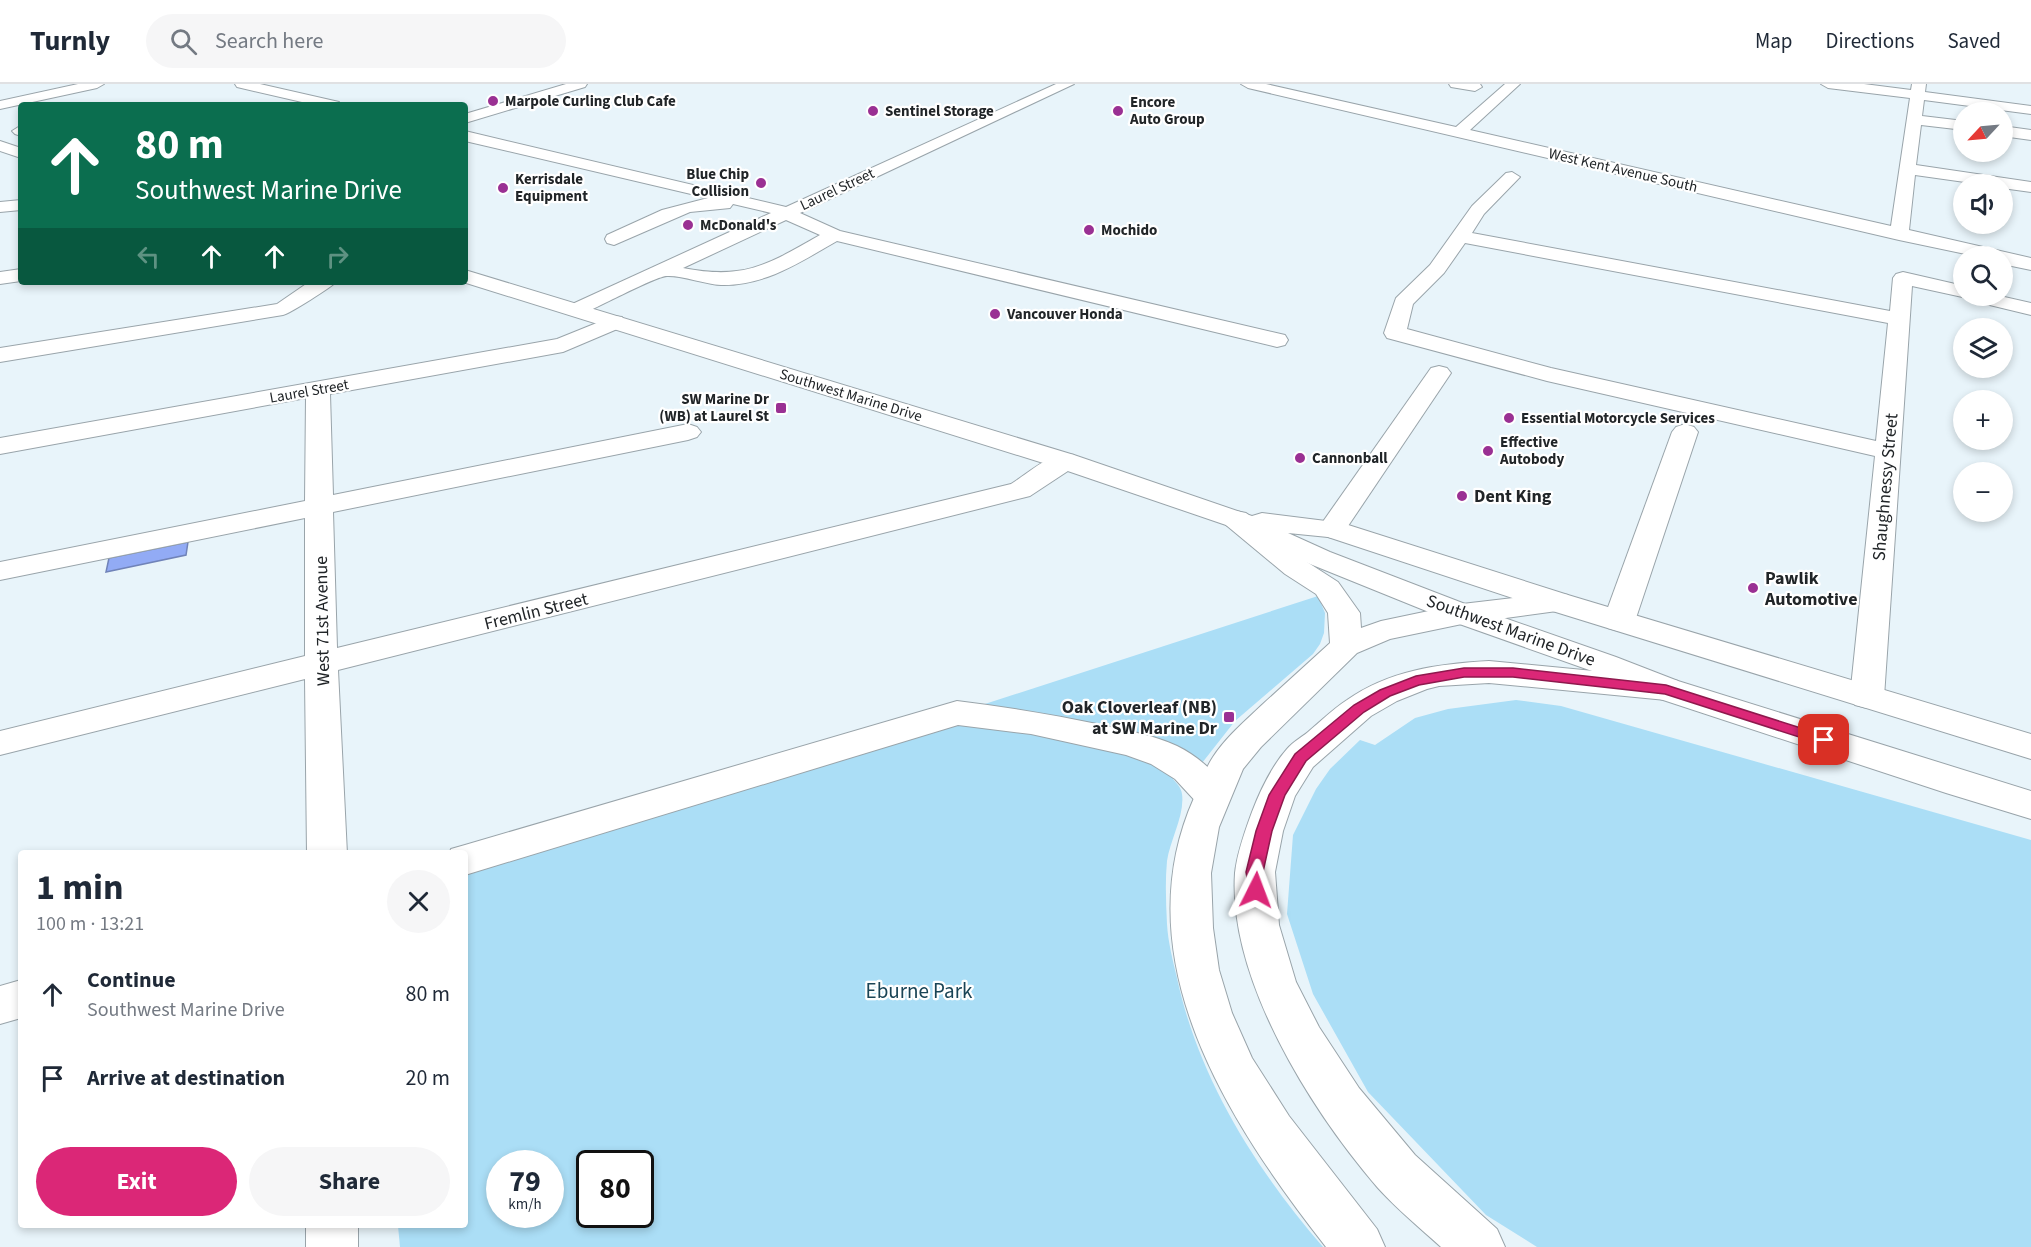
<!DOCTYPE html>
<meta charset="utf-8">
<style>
body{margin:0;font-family:"Source Sans 3",sans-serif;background:#f6f6f7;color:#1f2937;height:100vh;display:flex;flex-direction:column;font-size:22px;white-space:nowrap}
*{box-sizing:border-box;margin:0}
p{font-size:20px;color:#747a83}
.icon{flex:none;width:33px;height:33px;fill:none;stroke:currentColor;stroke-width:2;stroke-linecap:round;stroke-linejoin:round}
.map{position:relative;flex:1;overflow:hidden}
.side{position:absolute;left:18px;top:766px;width:450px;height:378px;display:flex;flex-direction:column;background:#fff;border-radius:6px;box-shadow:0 3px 9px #0003}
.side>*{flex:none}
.banner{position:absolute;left:18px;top:18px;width:450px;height:183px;border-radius:6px;box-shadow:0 3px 9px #0003;background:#0b6e4f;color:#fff;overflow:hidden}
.needle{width:39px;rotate:244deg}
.buttons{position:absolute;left:1953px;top:18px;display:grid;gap:12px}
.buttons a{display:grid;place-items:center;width:60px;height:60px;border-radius:50%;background:#fff;box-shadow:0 3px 9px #0003;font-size:30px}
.speed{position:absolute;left:486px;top:1066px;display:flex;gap:12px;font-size:30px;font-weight:700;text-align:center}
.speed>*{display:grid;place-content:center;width:78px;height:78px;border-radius:50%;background:#fff;box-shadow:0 3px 9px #0003;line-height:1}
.speed small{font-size:15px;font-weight:400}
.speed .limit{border:3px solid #111;border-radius:9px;background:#fff;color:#111}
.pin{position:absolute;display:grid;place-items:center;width:51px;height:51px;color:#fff;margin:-26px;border-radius:12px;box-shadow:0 3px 9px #0006}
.me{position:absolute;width:66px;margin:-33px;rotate:3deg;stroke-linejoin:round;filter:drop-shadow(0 0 4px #0008)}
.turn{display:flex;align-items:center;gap:21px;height:126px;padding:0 18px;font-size:27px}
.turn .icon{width:78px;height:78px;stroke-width:2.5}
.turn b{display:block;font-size:42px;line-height:51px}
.lanes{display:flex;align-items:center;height:57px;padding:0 18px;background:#0003;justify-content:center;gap:30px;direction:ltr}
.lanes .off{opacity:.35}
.round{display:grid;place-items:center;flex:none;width:63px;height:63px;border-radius:32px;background:#f6f6f7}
.overview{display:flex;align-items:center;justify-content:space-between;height:102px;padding:0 18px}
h1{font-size:36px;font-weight:700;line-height:45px}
.cta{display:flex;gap:12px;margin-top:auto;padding:12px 18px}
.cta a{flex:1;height:69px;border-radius:36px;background:#db2777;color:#fff;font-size:24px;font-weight:700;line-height:69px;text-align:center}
.cta a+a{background:#f6f6f7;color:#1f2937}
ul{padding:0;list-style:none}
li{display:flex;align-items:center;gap:18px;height:84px;padding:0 18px}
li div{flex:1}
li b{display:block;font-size:22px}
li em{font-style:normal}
header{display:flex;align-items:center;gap:36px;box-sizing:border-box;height:84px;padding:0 30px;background:#fff;border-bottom:2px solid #e0e1e3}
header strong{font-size:28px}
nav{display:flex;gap:33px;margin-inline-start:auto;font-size:21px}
.search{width:420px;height:54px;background:#f6f6f7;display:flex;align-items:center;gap:15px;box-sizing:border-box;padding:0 21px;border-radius:33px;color:#747a83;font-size:22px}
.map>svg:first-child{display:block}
.green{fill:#abdef6;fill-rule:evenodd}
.water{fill:#92abf5;stroke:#7083b8;stroke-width:1.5}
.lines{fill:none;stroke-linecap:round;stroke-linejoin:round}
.minor-casing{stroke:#99a4aa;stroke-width:2}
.major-casing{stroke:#99a4aa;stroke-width:2}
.highway-casing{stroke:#99a4aa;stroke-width:2}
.minor{fill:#fff;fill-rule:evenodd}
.major{fill:#fff;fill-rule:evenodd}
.highway{fill:#fff;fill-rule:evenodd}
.route{fill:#db2777;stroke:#8e194d;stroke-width:1.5}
.poi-dot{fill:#9a3093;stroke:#fff;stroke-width:2}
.labels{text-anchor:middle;stroke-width:4.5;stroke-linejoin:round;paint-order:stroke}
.far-poi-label{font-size:15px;font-weight:bold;fill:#212528;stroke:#fff;text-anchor:start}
.far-street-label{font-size:15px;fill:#212528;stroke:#fff}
.street-label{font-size:18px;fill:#212528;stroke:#fff}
.poi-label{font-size:18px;font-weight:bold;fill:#212528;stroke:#fff;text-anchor:start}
.near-park-label{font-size:21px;fill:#194456;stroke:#fff}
</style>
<header>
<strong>Turnly</strong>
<div class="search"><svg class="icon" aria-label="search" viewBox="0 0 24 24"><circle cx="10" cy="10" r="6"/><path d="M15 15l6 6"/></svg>Search here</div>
<nav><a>Map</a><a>Directions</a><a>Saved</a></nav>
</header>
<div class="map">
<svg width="2031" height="1163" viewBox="0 0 2031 1163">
<rect width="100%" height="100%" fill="#e8f4fa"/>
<g class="green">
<path d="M1318,512L1325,529L1324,549L1320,560L1313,570L1235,637L1202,679L1187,671L1173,695C1177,700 1181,703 1182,710C1185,731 1170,756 1167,777C1165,798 1166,819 1167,840C1168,858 1173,877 1177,894C1199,996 1256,1085 1323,1163H400L398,1142H465V776L957,629ZM500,1080H550V1131H500ZM590,1080H640V1131H590Z"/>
<polygon points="1516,616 1561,622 2031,756 2031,1163 1537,1163 1486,1131 1368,1008 1313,910 1287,830 1293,751 1316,705 1330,685 1360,656 1375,661 1415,634 1448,625"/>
</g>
<polygon class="water" points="188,458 186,471 106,488 109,474"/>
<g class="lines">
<g class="minor-casing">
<g id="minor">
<polygon points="78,0 104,0 97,4 0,25 0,17"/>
<polygon points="235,0 260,0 339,18 341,21 315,21 237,3"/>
<polygon points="566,0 587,0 585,3 465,39 465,30"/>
<path d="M1056,0H1074L800,129L840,147L1285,251L1288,256L1285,261L1277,263L837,157C800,178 765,202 721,201C705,200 680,191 667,192C656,192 597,224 582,230L575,232L568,230L564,226L568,222L771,129L733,120L730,124L690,128L614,161L607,159L605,155L607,151L662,126L708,114L465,57V47L786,123ZM786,136L820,151C767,181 745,196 683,184Z"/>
<polygon points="1241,0 1266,0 1456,43 1505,0 1520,0 1470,46 1891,142 1910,14 1828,4 1821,0 1864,0 1911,6 1912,0 1926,0 1925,8 2031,22 2031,30 1924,16 1922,32 1964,37 1964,46 1921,41 1916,81 2031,98 2031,108 2002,104 2002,100 1979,100 1915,91 1909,146 2031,174 2031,186 2002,180 2002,172 1975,172 1899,156 1248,4"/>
<polygon points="1449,0 1480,0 1482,3 1475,7 1451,3"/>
<polygon points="20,42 21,52 15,50 12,47"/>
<polygon points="2002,42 2031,46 2031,56 2002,52"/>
<path d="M1512,88L1520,93L1484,130L1472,149L1890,227L1893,194L1896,190L1903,188L1964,202V212H2000L2031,219V231L1969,216L1967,214L1912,202L1884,613L1879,621L1867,624L1855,621L1850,613L1875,372L1547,297L1387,254L1384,249L1396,214L1430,181L1472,122L1506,89ZM1465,159L1888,239L1876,357L1551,284L1407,245L1413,220L1444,189Z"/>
<polygon points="21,116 21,126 0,128 0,118"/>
<polygon points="21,185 21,197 0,200 0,188"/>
<path d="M309,198H336C333,202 289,230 283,231L0,278V264L277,220Z"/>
<path d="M614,232L622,233L625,238L622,243L563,268L330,310L333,411L688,340L697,343L701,348L697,353L688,356L333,428L337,564L1011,400C1029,389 1052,366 1074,371L1078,377L1074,383L1030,412L338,586L347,770H307L305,595L0,671V647L305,572V434L0,496V478L305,417L306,314L0,370V354L557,255Z"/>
<polygon points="1439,282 1447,284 1451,289 1342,451 1332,454 1322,451 1318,445 1322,439 1431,284"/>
<polygon points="1685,340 1694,343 1698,348 1635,537 1630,544 1619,547 1608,544 1603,537 1672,348 1676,343"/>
<path d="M957,617C1006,623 1054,631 1102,641C1127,647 1154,651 1177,662C1198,672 1219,691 1231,711L1225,721L1212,725L1199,721L1175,695L1151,680L1126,671L1031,650L958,641L465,791V770H449L451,765L465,761Z"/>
<polygon points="21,896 21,934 0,940 0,902"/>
<rect x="306" y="1142" width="52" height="21"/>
</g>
</g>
<g class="major-casing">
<g id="major">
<polygon points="0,57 21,64 21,74 0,67"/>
<polygon points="465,186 1074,371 1252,432 1262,429 1342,439 1568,511 2031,650 2031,675 1546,525 1328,453 1288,449 1330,468 1473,523 1616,573 1678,597 2031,707 2031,735 1946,709 1654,613 1592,587 1451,537 1310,480 1226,441 1056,383 463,198"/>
</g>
</g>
<g class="highway-casing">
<g id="highway">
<path d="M1236,427L1246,429L1307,478L1338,498L1360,529L1361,544L1381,537L1462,520L1557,509L1568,511L1572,518L1568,525L1557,527L1462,540L1390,555L1357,569L1261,663L1243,685L1219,743L1211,789L1213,844L1219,886L1232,929L1252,974L1289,1032L1377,1145L1385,1163H1326C1229,1039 1122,875 1194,714C1200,700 1205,685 1213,673C1226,653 1245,637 1263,620C1285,600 1307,580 1330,559L1328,529L1316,510L1285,490L1226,441L1222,435L1226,429Z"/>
<path d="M1489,577L1666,594L1678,597L1683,605L1678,613L1666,616L1489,599L1439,602L1427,605L1397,617L1371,632L1313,683L1295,712L1283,747L1275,788L1279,841L1296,898L1319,943L1359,1004L1415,1071L1497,1145L1505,1163H1441C1420,1144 1397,1125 1378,1104C1311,1026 1228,895 1235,789C1237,769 1245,747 1252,728C1260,707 1272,682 1287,665C1293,658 1302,653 1308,648C1321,637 1333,625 1347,616C1390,586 1438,580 1489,577Z"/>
</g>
</g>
<use href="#minor" class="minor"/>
<use href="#major" class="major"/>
<use href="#highway" class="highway"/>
</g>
<polygon class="route" points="1464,584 1513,584 1666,601 1829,653 1831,656 1824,661 1665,610 1513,593 1464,593 1419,601 1390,612 1364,628 1306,677 1285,711 1272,747 1263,788 1264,806 1262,810 1256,812 1250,810 1246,788 1256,747 1269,711 1295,670 1354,621 1380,606 1416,592"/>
<g class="poi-dot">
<circle cx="493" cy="17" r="6"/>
<circle cx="873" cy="27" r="6"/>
<circle cx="1118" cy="27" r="6"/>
<circle cx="761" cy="99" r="6"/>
<circle cx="503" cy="104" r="6"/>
<circle cx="688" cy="141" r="6"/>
<circle cx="1089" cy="146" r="6"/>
<circle cx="995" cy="230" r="6"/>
<rect x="775" y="318" width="12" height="12" rx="3"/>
<circle cx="1509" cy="334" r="6"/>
<circle cx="1488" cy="367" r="6"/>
<circle cx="1300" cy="374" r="6"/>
<circle cx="1462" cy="412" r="6"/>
<circle cx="1753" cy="504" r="6"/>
<rect x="1223" y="627" width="12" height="12" rx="3"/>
</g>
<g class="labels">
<g class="far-poi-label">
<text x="505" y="22">Marpole Curling Club Cafe</text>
<text x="1130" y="23">Encore<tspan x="1130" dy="17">Auto Group</tspan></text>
<text x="885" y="32">Sentinel Storage</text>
<text x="749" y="95" text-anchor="end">Blue Chip<tspan x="749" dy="17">Collision</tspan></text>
<text x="515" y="100">Kerrisdale<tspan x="515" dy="17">Equipment</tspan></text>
<text x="700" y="146">McDonald's</text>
<text x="1101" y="151">Mochido</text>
<text x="1007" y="235">Vancouver Honda</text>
<text x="769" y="320" text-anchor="end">SW Marine Dr<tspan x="769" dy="17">(WB) at Laurel St</tspan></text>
<text x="1521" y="339">Essential Motorcycle Services</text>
<text x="1500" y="363">Effective<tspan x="1500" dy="17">Autobody</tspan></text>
<text x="1312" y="379">Cannonball</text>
</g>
<g class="far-street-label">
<text transform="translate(1623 86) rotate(13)" y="5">West Kent Avenue South</text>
<text transform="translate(837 105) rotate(-25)" y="5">Laurel Street</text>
<text transform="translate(309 307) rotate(-10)" y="5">Laurel Street</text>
<text transform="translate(851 311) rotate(17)" y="5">Southwest Marine Drive</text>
</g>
<g class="street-label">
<text transform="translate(1885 403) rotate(-85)" y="6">Shaughnessy Street</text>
<text transform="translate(536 527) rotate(-14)" y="6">Fremlin Street</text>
<text transform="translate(322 537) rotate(-91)" y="6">West 71st Avenue</text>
<text transform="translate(1511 546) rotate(20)" y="6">Southwest Marine Drive</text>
</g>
<g class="poi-label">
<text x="1474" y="418">Dent King</text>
<text x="1765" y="500">Pawlik<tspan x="1765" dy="21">Automotive</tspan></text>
<text x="1217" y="629" text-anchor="end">Oak Cloverleaf (NB)<tspan x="1217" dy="21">at SW Marine Dr</tspan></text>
</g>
<g class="near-park-label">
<text x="919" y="914">Eburne Park</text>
</g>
</g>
</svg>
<div class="buttons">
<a><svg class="needle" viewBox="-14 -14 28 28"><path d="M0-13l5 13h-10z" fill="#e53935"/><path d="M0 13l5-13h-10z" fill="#747a83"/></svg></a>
<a><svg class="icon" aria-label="sound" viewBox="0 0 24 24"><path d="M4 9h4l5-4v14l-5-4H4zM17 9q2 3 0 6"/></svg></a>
<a><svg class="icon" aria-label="search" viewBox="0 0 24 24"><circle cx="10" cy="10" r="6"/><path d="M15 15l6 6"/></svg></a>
<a><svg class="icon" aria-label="layers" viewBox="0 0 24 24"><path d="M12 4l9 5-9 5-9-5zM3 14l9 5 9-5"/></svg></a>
<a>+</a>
<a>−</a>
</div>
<div class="speed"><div>79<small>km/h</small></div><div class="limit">80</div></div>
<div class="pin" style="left:1824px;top:656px;background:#d93025"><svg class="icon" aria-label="arrive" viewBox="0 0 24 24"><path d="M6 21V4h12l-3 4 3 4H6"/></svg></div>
<svg class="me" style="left:1256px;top:806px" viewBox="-20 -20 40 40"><path d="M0-17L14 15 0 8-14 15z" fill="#db2777" stroke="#fff" stroke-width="4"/></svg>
<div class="banner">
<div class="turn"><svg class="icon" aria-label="ahead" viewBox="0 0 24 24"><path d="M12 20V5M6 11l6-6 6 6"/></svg><div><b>80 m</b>Southwest Marine Drive</div></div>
<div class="lanes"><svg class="icon off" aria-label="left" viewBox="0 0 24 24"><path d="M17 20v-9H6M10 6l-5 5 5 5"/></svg><svg class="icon" aria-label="ahead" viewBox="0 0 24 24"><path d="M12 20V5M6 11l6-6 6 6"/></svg><svg class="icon" aria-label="ahead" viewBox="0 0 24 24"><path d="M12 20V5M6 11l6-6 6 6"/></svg><svg class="icon off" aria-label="right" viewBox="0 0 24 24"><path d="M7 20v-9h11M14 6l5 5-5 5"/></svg></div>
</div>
<section class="side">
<div class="overview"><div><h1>1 min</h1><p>100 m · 13:21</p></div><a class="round"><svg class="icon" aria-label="close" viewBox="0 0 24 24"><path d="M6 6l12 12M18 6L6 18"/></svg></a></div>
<ul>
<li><svg class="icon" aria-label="ahead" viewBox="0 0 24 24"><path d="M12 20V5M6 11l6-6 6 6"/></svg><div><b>Continue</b><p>Southwest Marine Drive</p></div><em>80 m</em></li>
<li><svg class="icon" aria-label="arrive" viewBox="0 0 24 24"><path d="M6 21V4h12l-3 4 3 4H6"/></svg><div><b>Arrive at destination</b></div><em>20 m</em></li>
</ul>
<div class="cta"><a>Exit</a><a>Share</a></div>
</section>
</div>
